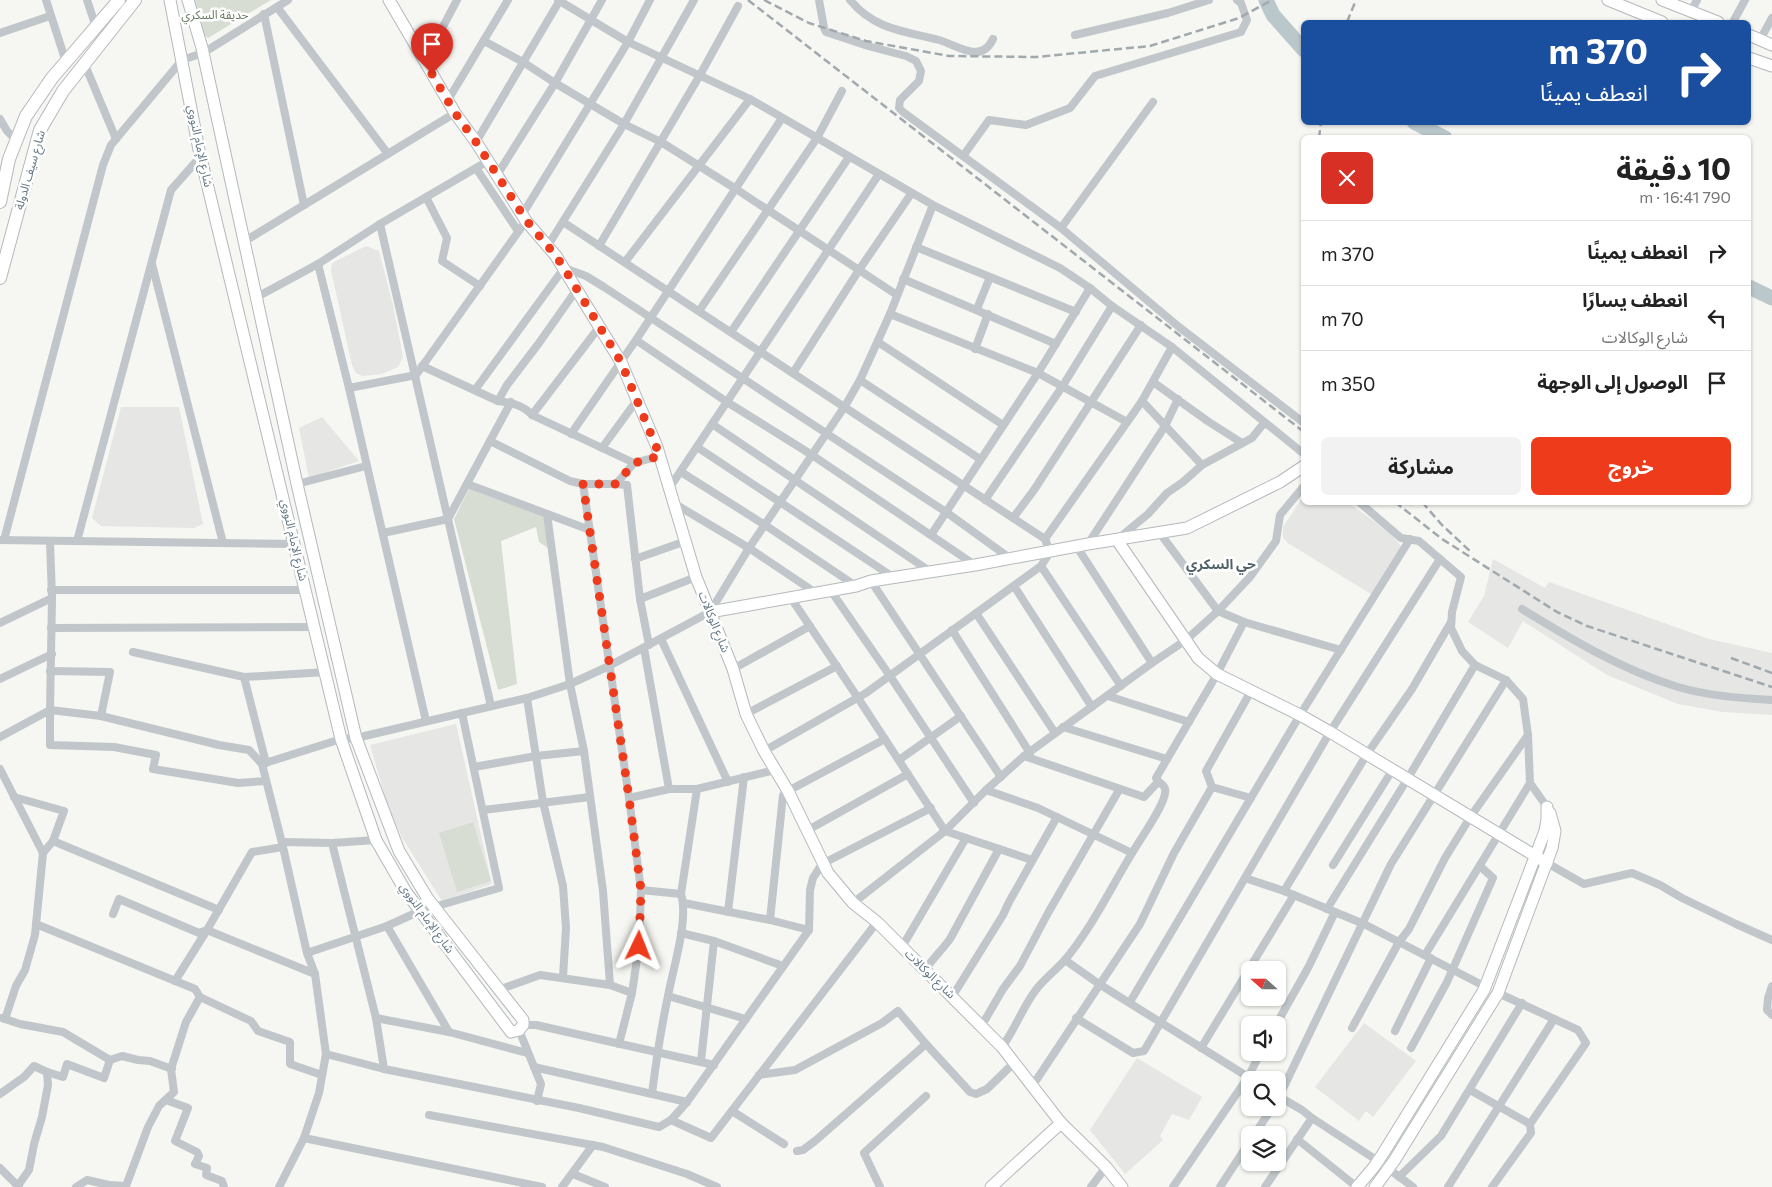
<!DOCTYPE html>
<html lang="ar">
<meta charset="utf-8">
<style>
body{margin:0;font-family:Commissioner,"Noto Sans Arabic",sans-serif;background:#f2f2f2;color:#222;direction:rtl;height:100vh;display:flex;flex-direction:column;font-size:19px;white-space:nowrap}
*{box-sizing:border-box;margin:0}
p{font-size:16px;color:#767676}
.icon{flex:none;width:28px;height:28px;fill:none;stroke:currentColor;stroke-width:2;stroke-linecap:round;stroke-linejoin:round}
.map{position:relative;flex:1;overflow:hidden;direction:ltr}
.panel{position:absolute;left:1301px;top:135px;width:450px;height:370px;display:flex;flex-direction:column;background:#fff;border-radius:8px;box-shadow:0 1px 4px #0004;direction:rtl}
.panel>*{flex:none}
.hud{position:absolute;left:1301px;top:20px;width:450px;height:105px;border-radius:8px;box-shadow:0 1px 4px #0004;direction:rtl;background:#1a4fa0;color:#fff;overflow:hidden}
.needle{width:32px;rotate:291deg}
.fabs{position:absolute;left:1241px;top:961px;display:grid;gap:10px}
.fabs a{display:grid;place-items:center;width:45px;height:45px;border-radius:8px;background:#fff;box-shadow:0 1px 4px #0004;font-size:25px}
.pin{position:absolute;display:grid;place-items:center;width:42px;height:42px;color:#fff;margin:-51px -21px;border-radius:50% 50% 50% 0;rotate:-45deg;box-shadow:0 0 5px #0007}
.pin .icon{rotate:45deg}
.me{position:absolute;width:55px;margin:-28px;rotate:2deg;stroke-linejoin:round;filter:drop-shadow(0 0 4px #0008)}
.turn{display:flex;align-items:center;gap:18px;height:105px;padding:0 20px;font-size:22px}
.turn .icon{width:65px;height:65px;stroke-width:2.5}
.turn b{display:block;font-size:35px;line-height:42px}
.round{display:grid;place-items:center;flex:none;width:52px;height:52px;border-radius:8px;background:#f2f2f2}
.head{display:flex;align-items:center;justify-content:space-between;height:85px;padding:0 20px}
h1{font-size:30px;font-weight:700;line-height:38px}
.action{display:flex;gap:10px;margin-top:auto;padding:10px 20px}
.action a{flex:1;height:58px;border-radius:8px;background:#ed3b1b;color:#fff;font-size:20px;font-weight:700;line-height:58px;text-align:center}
.action a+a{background:#f2f2f2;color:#222}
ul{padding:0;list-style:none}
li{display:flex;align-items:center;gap:15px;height:65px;padding:0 20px;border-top:1px solid #e0e0e0}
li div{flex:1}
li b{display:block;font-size:19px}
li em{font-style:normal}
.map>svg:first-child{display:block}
.built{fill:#e6e7e5}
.green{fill:#d7ddd3}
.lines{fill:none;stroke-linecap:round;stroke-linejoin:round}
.river{stroke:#bac8cc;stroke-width:15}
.secondary-casing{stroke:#b3b9bd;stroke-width:13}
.primary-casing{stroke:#b4b9bc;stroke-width:14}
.street{stroke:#c0c6c9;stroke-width:8}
.secondary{stroke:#fff;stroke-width:11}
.primary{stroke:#fff;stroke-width:12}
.rail{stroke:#a1a9ae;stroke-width:2.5;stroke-dasharray:8 4;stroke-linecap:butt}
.route{stroke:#ed3b1b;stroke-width:9;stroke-dasharray:0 16.2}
.labels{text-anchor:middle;stroke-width:5;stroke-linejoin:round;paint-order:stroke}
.park-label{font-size:12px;fill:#697b62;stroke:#fff}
.street-label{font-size:12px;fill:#637885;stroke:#fff}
.neighbourhood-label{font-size:14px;font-weight:bold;fill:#516169;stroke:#fff}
</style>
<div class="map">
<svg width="1772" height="1187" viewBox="0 0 1772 1187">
<rect width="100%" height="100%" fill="#f6f6f2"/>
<g class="built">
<polygon points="366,246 379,251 393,305 403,357 398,367 382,374 363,376 356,373 352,365 331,270 332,263"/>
<polygon points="121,407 179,407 203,524 194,528 101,526 92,518"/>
<polygon points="322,417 359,461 309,478 299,428"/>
<polygon points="1304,495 1304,502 1349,503 1390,533 1401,546 1371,594 1288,543 1283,538 1283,527"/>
<polygon points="1493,559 1545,588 1549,582 1709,639 1772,653 1772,715 1723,712 1678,704 1607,675 1523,621 1508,648 1468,622 1484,596"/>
<polygon points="456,724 492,884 442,901 403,839 390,814 370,745"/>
<polygon points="1364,1023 1416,1061 1373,1117 1366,1111 1359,1121 1315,1087"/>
<polygon points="1137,1058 1202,1097 1189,1120 1172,1114 1160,1136 1163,1140 1125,1174 1090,1130"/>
</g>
<g class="green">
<polygon points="195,0 271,0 208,38 203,34"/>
<polygon points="469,489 545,517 548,548 539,542 536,527 501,541 517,684 498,690 454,519"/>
<polygon points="473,822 491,881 457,892 439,833"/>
</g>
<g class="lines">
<g class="river">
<polyline points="1266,0 1273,15 1304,50"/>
<polyline points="1414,122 1445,138"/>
<polyline points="1749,287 1772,298"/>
</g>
<g class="secondary-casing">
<g id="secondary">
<polyline points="170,0 199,150 341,739 376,840 406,892 511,1032 519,1030 523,1025 523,1020 428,899 399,851 356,738 297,484 202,48 188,0"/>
<polyline points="389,0 455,113 476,142 526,221 556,256 621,362 657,447 696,577 733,669 746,714 764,751 788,791 828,873 853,903 877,922 1002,1047 1061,1123 1106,1167 1122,1187"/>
<polyline points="1608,0 1662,22"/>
<polyline points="1662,0 1718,22"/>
<polyline points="1749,35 1772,45"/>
<polyline points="1749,58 1772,66"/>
<polyline points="1117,540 1198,658 1217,674 1300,715 1330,732 1547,863"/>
<polyline points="710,612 856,586 871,581 975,565 1088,544 1187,528 1280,482 1304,466"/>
<polyline points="991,1187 1061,1123"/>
<polyline points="1357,1187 1374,1167 1384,1152 1484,990 1545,831 1547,819 1547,807"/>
<polyline points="1375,1187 1394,1161 1498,993 1552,848 1555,831 1550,813"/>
</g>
</g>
<g class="primary-casing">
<g id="primary">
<polyline points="0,202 9,159 26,116 52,78 119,0"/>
<polyline points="0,278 40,130 63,91 135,0"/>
</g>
</g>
<g class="street">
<polyline points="46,0 66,62"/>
<polyline points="87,0 96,27"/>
<polyline points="558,0 628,42 750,99 933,205 1060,268 1090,288 1112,306 1172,347 1304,454"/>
<polyline points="819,0 824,28 826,32 868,46 906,56 916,61 921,71 919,81 900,100 899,108 903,112 1061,228 1179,327 1304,423"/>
<path d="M850,0C875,30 904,31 939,40C957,45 981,65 993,39"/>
<polyline points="277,7 388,154"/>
<polyline points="1691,11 1697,0"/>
<polyline points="264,14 304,205"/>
<polyline points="1733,22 1745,0"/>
<polyline points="0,33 50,16"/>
<polyline points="1075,35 1168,13 1209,0"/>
<polyline points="1760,40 1772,18"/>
<polyline points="484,41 523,62 555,83 624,124 661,142 736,189 897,295"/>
<polyline points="425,61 457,0"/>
<polyline points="85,65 116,139"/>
<polyline points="448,100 508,0"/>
<polyline points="0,119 7,131 16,140"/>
<polyline points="476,142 560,0"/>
<polyline points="963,156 989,120 1026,125 1070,108 1095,76 1241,32 1247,20 1241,3 1237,0"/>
<polyline points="476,168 518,231"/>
<polyline points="497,175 555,83 602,0"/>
<polyline points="426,197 447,238 442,261 480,286"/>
<polyline points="522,215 628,42 650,0"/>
<polyline points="563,222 1045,539 1050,552 1041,566 866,693 764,751"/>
<polyline points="380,224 491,706"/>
<polyline points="1061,228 1153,102"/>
<polyline points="245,241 455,113"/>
<polyline points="599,246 700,75 738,6"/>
<polyline points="547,247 624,124 694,0"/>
<polyline points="916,247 1076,312"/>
<polyline points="625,262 750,99"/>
<polyline points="152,264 223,543"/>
<polyline points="318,264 349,388 426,721"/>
<polyline points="903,279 1056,344"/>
<polyline points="257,297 318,264 380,224 488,161"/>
<polyline points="977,309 990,277"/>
<polyline points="699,311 817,138 842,91"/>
<polyline points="890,314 1038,373 1127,422"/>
<polyline points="731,332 849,157"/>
<polyline points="636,340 727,402 812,455 975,565"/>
<polyline points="878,342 1003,425"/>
<polyline points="975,349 988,314"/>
<path d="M422,366L498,401C512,403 523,405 532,415L634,463L660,456"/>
<polyline points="793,373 859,270 911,194"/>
<polyline points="860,380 980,459"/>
<polyline points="1153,382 1209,422 1242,443"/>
<polyline points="349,388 416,375 526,221"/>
<polyline points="475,390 564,268 586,276 604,287 946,512 1011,559"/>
<polyline points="498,401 507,385 539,343 577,289"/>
<polyline points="1142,401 1202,465"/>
<polyline points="532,415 600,326"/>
<polyline points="712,424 931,572"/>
<polyline points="571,434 636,340 782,118"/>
<polyline points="490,441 570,481 583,484 616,484 634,463"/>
<polyline points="697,447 893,577"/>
<polyline points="602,448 637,400"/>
<polyline points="681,472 765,525 856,586"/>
<polyline points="297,484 366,466"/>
<polyline points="467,484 590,530"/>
<polyline points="583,484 629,798 641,890 639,945 632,993 619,1044"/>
<polyline points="616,484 627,485 640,599 649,645"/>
<polyline points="670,487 879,174"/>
<polyline points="985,500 1062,387 1112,306"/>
<polyline points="1359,502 1401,538 1419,541 1461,577 1452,612 1451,628 1462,651 1475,665 1506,680 1523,699 1528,735 1530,783 1547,807"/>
<polyline points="675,504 749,548 816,593"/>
<polyline points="547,514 570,684 584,751 603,891 610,985"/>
<polyline points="1013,518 1034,490 1141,325"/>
<polyline points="1159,532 1218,611 1244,622 1341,650"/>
<polyline points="383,533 448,519 511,402"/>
<polyline points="931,535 1038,373 1090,288"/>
<polyline points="1119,538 1148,514 1167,493 1183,482 1202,465 1252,438 1264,423"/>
<polyline points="1045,539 1142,401 1172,347"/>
<polyline points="0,540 295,544"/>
<polyline points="4,540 103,165 111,145 182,60 203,53 288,0"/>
<polyline points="77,541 171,190 201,156"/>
<polyline points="1088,544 1165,426 1178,399"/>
<polyline points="1077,547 1152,663"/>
<polyline points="635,559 686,541"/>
<polyline points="1041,566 1121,686"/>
<polyline points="871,581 1001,777"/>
<polyline points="1014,586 1092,707"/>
<polyline points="51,590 306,590"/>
<polyline points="831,591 890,676 974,803"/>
<polyline points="791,598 858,698 945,831 1032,860"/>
<polyline points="640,599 696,577"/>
<path d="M1522,609C1571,639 1622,670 1678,687C1709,696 1740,698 1772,700"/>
<polyline points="976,613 1055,733"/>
<polyline points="0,623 52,598"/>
<polyline points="51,628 315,627"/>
<polyline points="952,630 1030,753"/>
<polyline points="661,639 728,782"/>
<polyline points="644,648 669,789"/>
<polyline points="133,652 244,677 326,672"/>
<polyline points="733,669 810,626"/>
<polyline points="50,671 110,672 101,716"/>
<polyline points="244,677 266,763"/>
<polyline points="0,679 52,654"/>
<polyline points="1108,696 1189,722"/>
<polyline points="527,698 543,802 563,886 566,928 563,977"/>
<polyline points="746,714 837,666"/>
<polyline points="1063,727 1167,759"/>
<polyline points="0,737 50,710 52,598 50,541"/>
<polyline points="1024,756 1144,797 1158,782"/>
<polyline points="899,760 961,716"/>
<polyline points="262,764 341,739 356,738 527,698 570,684 609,666 710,612 749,548 845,406 860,380 890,314 933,205"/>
<polyline points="474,767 536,756 584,751"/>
<polyline points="0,769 43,853 35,935 25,970 16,986 5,1019"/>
<polyline points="266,781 238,783 153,769 156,755 114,747 50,745 50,710 101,716 219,745 249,750 262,764 283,847 307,953 315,974 326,1054 319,1093 304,1138 279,1187"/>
<polyline points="1212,787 1251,798"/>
<polyline points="986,790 1038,808 1132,853"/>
<polyline points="14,797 64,811 53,841 43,853"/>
<polyline points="629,798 669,789 697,789 775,770"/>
<polyline points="483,810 590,797"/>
<polyline points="808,830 908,774"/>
<polyline points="53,841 219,910"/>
<polyline points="282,842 332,843 376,1018 384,1069"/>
<polyline points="332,843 376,840"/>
<polyline points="1547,863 1584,884 1632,873 1660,885 1682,898 1736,924 1772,940"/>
<polyline points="1333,865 1393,769"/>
<polyline points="1245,878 1284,891 1364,924 1486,987"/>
<polyline points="641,890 681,894"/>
<polyline points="1284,891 1367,754 1412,689 1451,622"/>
<polyline points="684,903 770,920 809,930"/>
<polyline points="853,903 945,831 986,790 1024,756 1152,663 1186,640 1218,611 1250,577 1276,541 1280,515 1304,486"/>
<polyline points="1327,909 1408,778 1475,665"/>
<polyline points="728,912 744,777"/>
<polyline points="113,914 119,899 199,933 207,930 315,974"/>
<polyline points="770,920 783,795 788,791 885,739"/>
<polyline points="36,924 195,989 200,997 251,1021 258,1031 290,1042 290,1064 322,1075"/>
<polyline points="387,926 449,1032"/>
<polyline points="681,933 714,941"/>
<polyline points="902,947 966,838"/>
<polyline points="307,953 387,926 420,911 499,888 462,713"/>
<polyline points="1425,955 1530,783"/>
<polyline points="1065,960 1099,984 1253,1080"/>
<path d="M925,970C933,958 942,950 950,939L999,849"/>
<polyline points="175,981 207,930 252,852 283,847"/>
<polyline points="1772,986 1768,998 1767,1010 1772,1015"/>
<polyline points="498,990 540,975 610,985 632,993"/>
<polyline points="668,996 746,1019"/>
<polyline points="952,997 1003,915 1009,902 1057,817"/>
<polyline points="1130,1002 1300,715 1410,539"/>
<polyline points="2,1018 20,1024 63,1032 110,1060"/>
<polyline points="376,1018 449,1032 527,1053"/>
<polyline points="1076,1018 1133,1053 1144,1051 1330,732 1440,559"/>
<polyline points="523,1025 536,1025 714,1065"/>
<polyline points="982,1025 1003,989 1020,966 1048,913 1119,790"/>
<polyline points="1276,1025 1309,966 1335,912"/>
<polyline points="1352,1028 1399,942 1409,929 1445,858 1471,816 1528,735"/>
<polyline points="519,1030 541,1084 537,1101"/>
<polyline points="1395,1031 1431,958"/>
<path d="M1002,1047C1015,1029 1022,1009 1035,991C1043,980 1055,971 1064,961C1092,928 1111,887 1134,850C1141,838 1164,806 1165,793C1167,785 1159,784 1156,778L1217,674L1244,622"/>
<polyline points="1201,1048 1294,895"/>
<polyline points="1411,1048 1447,982 1493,878 1480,866"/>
<polyline points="326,1054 384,1069 579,1108 659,1127 671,1120 687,1102 809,930 810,890 813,878 822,864 931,808"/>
<polyline points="701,1061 714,941 783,966"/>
<polyline points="534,1067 687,1102"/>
<polyline points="759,1075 795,1070 882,1023 898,1011 926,1044"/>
<polyline points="1033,1085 1140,924 1174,853 1212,787 1206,771 1251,691"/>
<polyline points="1470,1090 1530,1124"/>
<polyline points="0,1094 24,1077 34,1066 47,1072 63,1077 67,1064 104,1078 110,1060 122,1056 138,1060 150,1061 172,1069"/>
<path d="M652,1094C656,1061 661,1029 668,996C673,968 689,920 681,894L697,789"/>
<polyline points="1278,1096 1302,1110 1312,1118 1378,1161 1413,1187"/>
<polyline points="1278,1099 1391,864 1506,680"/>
<polyline points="166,1100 188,1108 175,1141 197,1152 199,1156 195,1164 207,1168 206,1175 222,1181 224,1187"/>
<polyline points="732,1111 784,1144"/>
<polyline points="429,1115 603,1147 687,1174 717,1187"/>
<polyline points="671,1120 711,1138 877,922"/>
<polyline points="1254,1135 1272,1108"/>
<polyline points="304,1138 542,1187"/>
<polyline points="1297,1139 1357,1187"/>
<polyline points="797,1151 803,1150 815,1141 926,1044 970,1092 976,1094 987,1089 1015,1062"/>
<polyline points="0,1168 19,1187"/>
<polyline points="573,1174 605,1187"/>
<polyline points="1399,1177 1441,1136 1522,1003"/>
<polyline points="17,1187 29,1170 34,1144 42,1117 48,1085 47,1072"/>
<polyline points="76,1187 87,1180 109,1185 126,1186 148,1127 159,1106 174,1092 171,1069 186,1022 200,997"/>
<polyline points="562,1187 593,1145"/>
<polyline points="880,1187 864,1153 926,1096"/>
<polyline points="1091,1187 1106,1167"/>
<polyline points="1173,1187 1248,1077 1261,1052"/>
<polyline points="1220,1187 1250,1141"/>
<polyline points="1265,1187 1312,1118"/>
<polyline points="1448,1187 1554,1019"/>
<polyline points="1492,1187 1531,1133 1530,1124 1586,1043 1578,1030 1498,993"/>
</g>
<use href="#secondary" class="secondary"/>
<use href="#primary" class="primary"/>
<g class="rail">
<polyline points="748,0 1304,432"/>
<polyline points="764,0 809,23 866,41 949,56 1036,57 1150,46 1239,18 1272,0"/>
<polyline points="1347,22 1356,0"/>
<polyline points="1319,138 1321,122"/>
<polyline points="1395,502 1442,539 1557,612 1587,626 1772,687"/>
<polyline points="1422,502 1442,525 1472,553"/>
<polyline points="1731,658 1772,673"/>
</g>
</g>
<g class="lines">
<polyline class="route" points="432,74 455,113 476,142 526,220 556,256 564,268 621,362 660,456 634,463 616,484 583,484 629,798 641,890 639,946"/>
</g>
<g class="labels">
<g class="park-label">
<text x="215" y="19">حديقة السكري</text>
</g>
<g class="street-label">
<text transform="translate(200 146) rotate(78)" y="4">شارع الإمام النووي</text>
<text transform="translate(30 170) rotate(-74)" y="4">شارع سيف الدولة</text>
<text transform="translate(294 540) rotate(77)" y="4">شارع الإمام النووي</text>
<text transform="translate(714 622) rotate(68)" y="4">شارع الوكالات</text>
<text transform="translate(427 918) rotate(54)" y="4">شارع الإمام النووي</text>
<text transform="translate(930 974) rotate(44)" y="4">شارع الوكالات</text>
</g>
<g class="neighbourhood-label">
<text x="1221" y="569">حي السكري</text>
</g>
</g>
</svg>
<div class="fabs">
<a><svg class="needle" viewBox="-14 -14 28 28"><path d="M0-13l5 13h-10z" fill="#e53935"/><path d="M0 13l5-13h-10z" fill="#767676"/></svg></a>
<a><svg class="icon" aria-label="sound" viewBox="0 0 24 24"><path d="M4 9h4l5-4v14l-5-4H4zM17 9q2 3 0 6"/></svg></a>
<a><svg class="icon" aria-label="search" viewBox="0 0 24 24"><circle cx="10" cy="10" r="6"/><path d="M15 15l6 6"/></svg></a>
<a><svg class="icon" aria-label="layers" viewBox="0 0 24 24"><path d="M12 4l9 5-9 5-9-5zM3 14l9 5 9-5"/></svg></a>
</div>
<div class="pin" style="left:432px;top:74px;background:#d93025"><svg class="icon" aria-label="arrive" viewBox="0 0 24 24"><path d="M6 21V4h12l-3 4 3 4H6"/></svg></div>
<svg class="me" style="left:639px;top:946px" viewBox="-20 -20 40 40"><path d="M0-17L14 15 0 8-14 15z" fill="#ed3b1b" stroke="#fff" stroke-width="4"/></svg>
<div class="hud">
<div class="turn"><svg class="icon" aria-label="right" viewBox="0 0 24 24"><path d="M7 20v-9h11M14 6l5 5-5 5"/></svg><div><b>370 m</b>انعطف يمينًا</div></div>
</div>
<section class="panel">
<div class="head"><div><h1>10 دقيقة</h1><p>790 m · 16:41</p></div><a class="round" style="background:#d93025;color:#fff"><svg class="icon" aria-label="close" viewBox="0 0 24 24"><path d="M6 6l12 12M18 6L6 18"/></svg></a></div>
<ul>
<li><svg class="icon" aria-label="right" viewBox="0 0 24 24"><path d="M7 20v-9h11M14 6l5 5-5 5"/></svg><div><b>انعطف يمينًا</b></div><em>370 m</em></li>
<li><svg class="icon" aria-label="left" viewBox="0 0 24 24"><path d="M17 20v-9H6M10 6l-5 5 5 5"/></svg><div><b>انعطف يسارًا</b><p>شارع الوكالات</p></div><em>70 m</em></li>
<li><svg class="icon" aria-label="arrive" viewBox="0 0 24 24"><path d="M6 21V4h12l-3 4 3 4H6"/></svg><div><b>الوصول إلى الوجهة</b></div><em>350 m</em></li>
</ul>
<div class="action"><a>خروج</a><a>مشاركة</a></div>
</section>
</div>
